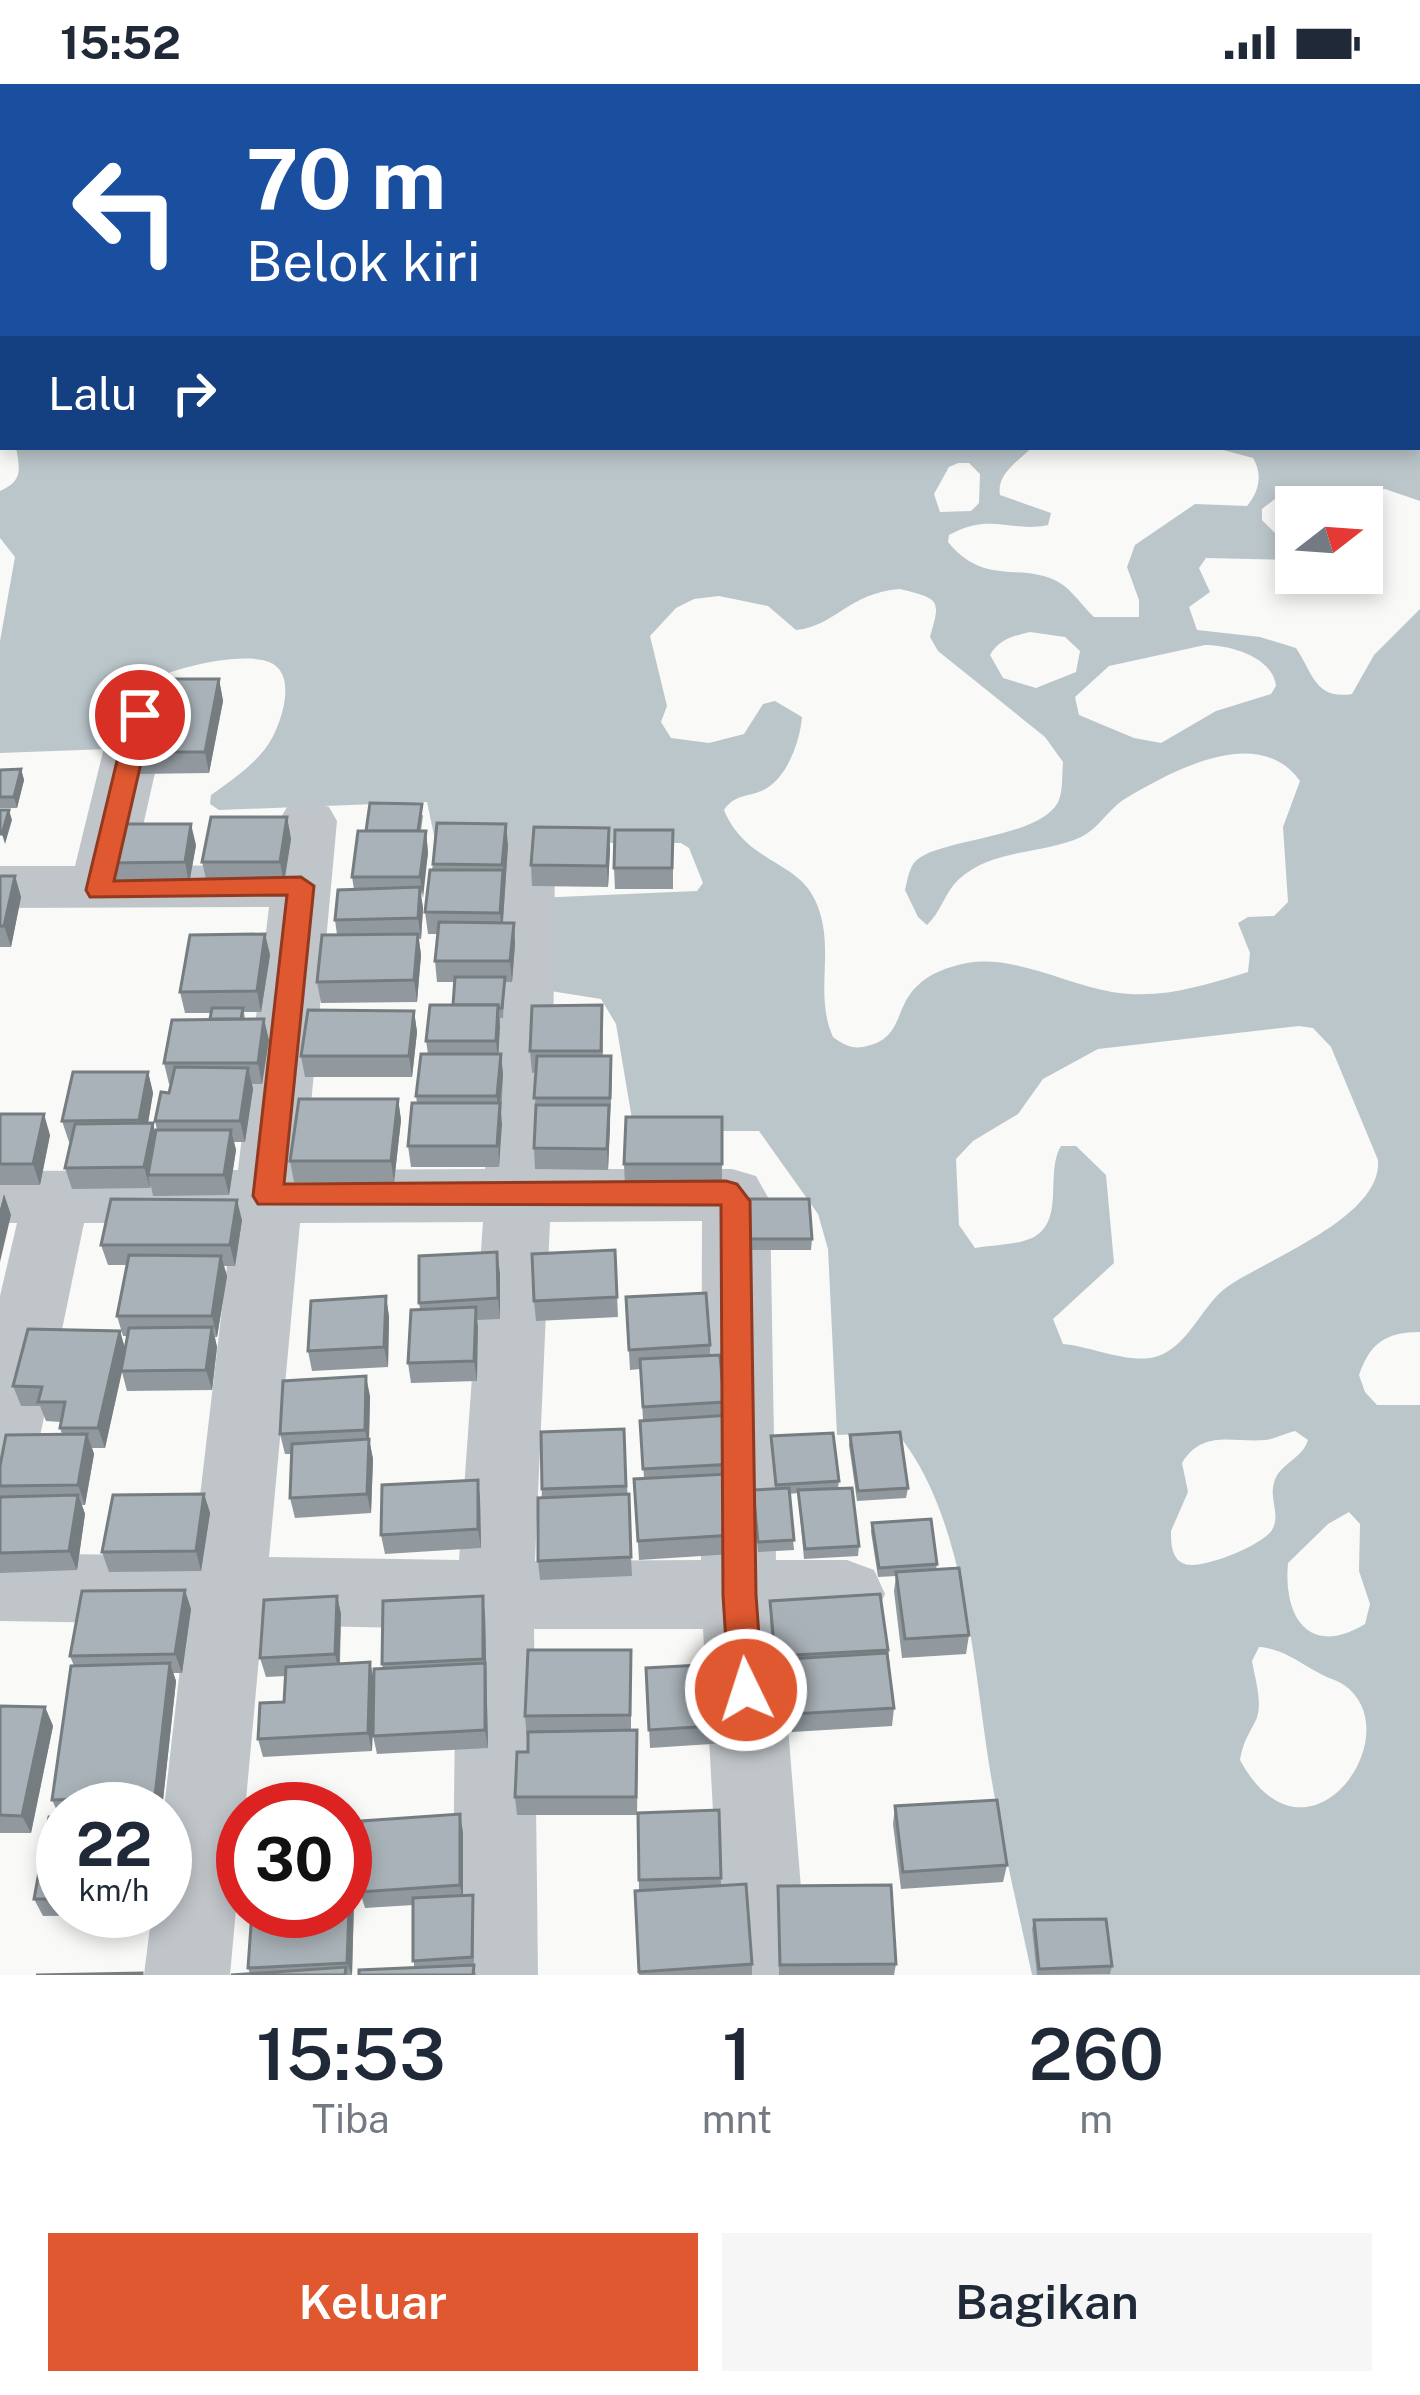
<!DOCTYPE html>
<html lang="id">
<style>
body{margin:0;font-family:"Public Sans",sans-serif;background:#f6f6f7;color:#1f2937;height:100vh;display:flex;flex-direction:column;font-size:45px;white-space:nowrap}
*{box-sizing:border-box;margin:0}
p{font-size:39px;color:#747a83}
.icon{flex:none;width:66px;height:66px;fill:none;stroke:currentColor;stroke-width:2;stroke-linecap:round;stroke-linejoin:round}
.map{position:relative;height:1891px;overflow:hidden}
.drawer{display:flex;flex-direction:column;background:#fff;flex:1}
.drawer>*{flex:none}
.guide{position:absolute;left:0px;top:0px;width:1422px;height:366px;box-shadow:0 6px 18px #0003;background:#1a4fa0;color:#fff;overflow:hidden}
.needle{width:78px;rotate:73deg}
.fabs{position:absolute;left:1275px;top:402px;display:grid;gap:24px}
.fabs a{display:grid;place-items:center;width:108px;height:108px;border-radius:0px;background:#fff;box-shadow:0 6px 18px #0003;font-size:60px}
.speed{position:absolute;left:36px;top:1698px;display:flex;gap:24px;font-size:60px;font-weight:700;text-align:center}
.speed>*{display:grid;place-content:center;width:156px;height:156px;border-radius:50%;background:#fff;box-shadow:0 6px 18px #0003;line-height:1}
.speed small{font-size:30px;font-weight:400}
.speed .limit{border:18px solid #d22;background:#fff;color:#111}
.pin{position:absolute;display:grid;place-items:center;width:102px;height:102px;color:#fff;margin:-51px;border:6px solid #fff;border-radius:50%;box-shadow:0 3px 12px #0007}
.me{position:absolute;width:132px;margin:-66px;rotate:356deg;stroke-linejoin:round;filter:drop-shadow(0 0 9px #0008)}
.turn{display:flex;align-items:center;gap:42px;height:252px;padding:0 48px;font-size:54px}
.turn .icon{width:156px;height:156px;stroke-width:2.5}
.turn b{display:block;font-size:84px;line-height:102px}
.then{display:flex;align-items:center;height:114px;padding:0 48px;background:#0003;gap:24px;font-size:45px}
.eta{display:flex;justify-content:space-evenly;align-items:center;height:204px;text-align:center}
.eta b{font-size:72px;font-weight:600;line-height:84px}
.cta{display:flex;gap:24px;margin-top:auto;padding:24px 48px}
.cta a{flex:1;height:138px;border-radius:0px;background:#e0582f;color:#fff;font-size:48px;font-weight:600;line-height:138px;text-align:center}
.cta a+a{background:#f6f6f7;color:#1f2937}
.status{display:flex;justify-content:space-between;align-items:center;height:84px;padding:0 60px;background:#fff;direction:ltr}
.status svg{height:33px;fill:currentColor}
.map>svg:first-child{display:block}
.water{fill:#bbc6cb;fill-rule:evenodd}
.lines{fill:none;stroke-linecap:round;stroke-linejoin:round}
.minor{fill:#c0c5c9;fill-rule:evenodd}
.wall{fill:#91999e}
.shaded-wall{fill:#767d81}
.building{fill:#a9b2b8;stroke:#767d81;stroke-width:3}
.route{fill:#e0582f;stroke:#92391f;stroke-width:3}
</style>
<div class="status"><b>15:52</b><svg viewBox="0 0 49 12"><path d="M0 12V9h3v3zM5 12V6h3v6zM10 12V3h3v9zM15 12V0h3v12zM26 1h20v11H26zM47 4h2v5h-2z"/></svg></div>
<div class="map">
<svg width="1420" height="1891" viewBox="0 0 1420 1891">
<rect width="100%" height="100%" fill="#f9f9f7"/>
<g class="water">
<polygon points="254,0 842,0 853,3 249,3"/>
<path d="M1420,146V417L1385,405L1353,411L1343,423L1275,415L1262,425V436L1277,451L1296,441V476L1206,474L1199,484L1210,508L1189,523L1197,546L1260,553L1296,564C1313,589 1315,616 1352,610L1374,571L1420,525V1248C1386,1248 1370,1259 1359,1291L1365,1308L1377,1321H1420V1891H1032C1018,1825 1002,1759 991,1692C973,1584 967,1434 897,1349L837,1351L828,1165L818,1130L759,1047H634L616,940L601,915L538,905L535,814L697,807L703,799L689,764L681,759H446L435,756L427,718L219,726L210,720L211,711C232,696 260,677 272,654C283,634 297,589 269,578C240,566 147,588 126,612C116,625 113,650 108,665L0,669V557L15,473L0,454V407C23,397 20,386 16,363H1032C1019,377 996,390 1000,411L1051,429L1048,441C1011,449 991,428 949,451L948,458C985,504 1024,477 1060,499C1073,507 1083,523 1094,533H1139V516L1127,483L1135,461L1195,420L1247,422C1259,408 1263,390 1253,374L1212,363H1419ZM958,379H969L980,390L979,419L971,427L940,428L934,410L949,383ZM900,505C942,515 940,517 930,553L938,567L1045,653L1063,678C1062,689 1063,706 1059,716C1042,756 933,754 914,779C909,785 907,798 905,806L918,833L927,841C941,828 945,808 959,795C993,764 1042,771 1081,753C1098,745 1108,726 1123,716C1170,688 1258,638 1300,697L1283,743L1288,818L1274,832L1248,833L1238,839L1250,869L1248,888C1202,902 1160,916 1112,908C1065,900 1015,871 967,879C948,883 930,889 917,902C894,924 903,954 867,962C853,966 844,961 833,953C813,909 837,862 815,816C797,776 746,779 724,726C736,708 751,714 767,704C788,691 800,657 802,633L775,617L763,620L744,650L709,659L671,654L661,638L667,622L650,552L676,524L694,515L719,512L768,522L796,546C836,542 848,509 900,505ZM1030,548L1065,553L1080,567L1076,588L1036,604L1003,594L990,571C999,555 1014,552 1030,548ZM1205,561C1230,561 1273,573 1276,602L1271,610L1216,627L1161,659L1134,654L1079,631L1075,613L1109,582ZM1299,942L1313,944L1331,963L1378,1076C1383,1133 1267,1175 1227,1203C1201,1222 1188,1264 1155,1273C1128,1280 1090,1262 1063,1260L1053,1235L1114,1179L1106,1091L1076,1062H1061C1045,1088 1065,1136 1034,1153C1019,1161 992,1161 975,1164L959,1141L956,1075L973,1057L1018,1030L1043,995L1098,965ZM1295,1347L1308,1356C1302,1376 1279,1379 1274,1399C1269,1416 1281,1430 1272,1446C1263,1461 1202,1486 1185,1480C1171,1475 1171,1459 1171,1447L1188,1408L1182,1379C1203,1345 1233,1359 1265,1356C1275,1355 1286,1349 1295,1347ZM1349,1428L1360,1440L1359,1487L1370,1520L1365,1540C1309,1574 1283,1533 1288,1479L1328,1440ZM1259,1563C1284,1565 1298,1578 1319,1589C1327,1594 1337,1596 1344,1601C1413,1649 1307,1799 1240,1676C1243,1659 1247,1653 1255,1638C1264,1622 1255,1595 1252,1577Z"/>
</g>
<g class="lines">
<path class="minor" d="M140,613L160,618L168,631L134,782L274,781L279,737L287,723L308,717L329,723L337,737L305,1086L485,1085L497,768L505,754L526,748L547,754L555,768L552,1085H732L756,1092L770,1117L776,1476H847L874,1486L885,1510L874,1534L847,1544H780L808,1891H722L703,1545H534L538,1891H452L456,1545L262,1541L230,1891H144L152,1827H165L164,1725L185,1540L0,1537V1469L193,1472L232,1139H84L36,1372L26,1394L0,1403V1212L17,1139H0V1087L238,1086L269,823L0,824V782H75L112,631L120,618ZM702,1137L701,1476L535,1477L550,1138ZM483,1138L459,1476L269,1473L300,1139Z"/>
</g>
<g class="wall">
<polygon points="219,595 223,617 209,689 137,690 132,668"/>
<polygon points="21,685 24,696 17,724 0,724 0,686"/>
<polygon points="423,731 421,747 426,747 428,769 421,814 423,824 421,855 419,855 421,871 417,918 321,919 317,898 337,851 335,836 354,805 352,793 366,747"/>
<polygon points="287,733 291,755 284,799 207,799 202,778"/>
<polygon points="673,746 673,805 615,805 614,784"/>
<polygon points="196,761 189,800 114,800 108,779"/>
<polygon points="508,761 503,838 514,839 515,860 512,898 505,898 503,934 500,934 498,970 501,970 503,991 499,1083 411,1083 408,1062 417,1019 416,1012 428,970 426,957 453,921 455,898 437,898 435,877 438,850 428,850 425,828 433,780"/>
<polygon points="610,765 608,803 532,802 531,781"/>
<polygon points="0,792 15,792 21,813 11,863 0,863"/>
<polygon points="265,850 270,871 261,928 244,928 245,935 269,956 262,1000 252,1000 253,1005 245,1058 234,1058 236,1066 229,1111 153,1112 151,1102 150,1104 72,1105 65,1084 71,1058 69,1058 62,1037 148,988 153,1009 148,1039 155,1049 157,1046 155,1037 169,1009 171,1000 169,1000 164,979 210,935 211,929 185,929 180,908"/>
<polygon points="602,921 603,972 612,993 608,1086 535,1085 534,1064 536,988 532,989 530,967"/>
<polygon points="414,927 417,948 412,993 305,993 301,972"/>
<polygon points="398,1015 401,1036 394,1098 294,1098 290,1077"/>
<polygon points="0,1030 50,1051 40,1101 0,1101"/>
<polygon points="722,1033 722,1101 625,1101 624,1080"/>
<polygon points="743,1115 812,1155 811,1166 743,1166"/>
<polygon points="242,1136 235,1182 224,1182 227,1192 217,1253 215,1253 217,1263 212,1306 127,1307 122,1288 105,1364 92,1364 94,1370 85,1421 82,1421 85,1430 77,1486 0,1489 0,1382 62,1350 60,1344 61,1338 46,1337 40,1322 21,1322 13,1302 120,1247 125,1265 127,1252 123,1252 117,1232 127,1181 108,1181 101,1161"/>
<polygon points="615,1166 618,1233 536,1237 534,1217"/>
<polygon points="497,1168 500,1235 477,1236 477,1297 411,1299 408,1279 420,1225 419,1219"/>
<polygon points="386,1212 389,1233 388,1283 312,1287 308,1267"/>
<polygon points="626,1213 710,1261 710,1272 724,1318 724,1332 734,1380 734,1399 729,1400 733,1470 639,1476 634,1395 644,1394 640,1337 643,1336 640,1285 630,1286"/>
<polygon points="370,1312 369,1355 373,1375 371,1429 295,1434 290,1414 292,1370 285,1370 280,1350"/>
<polygon points="624,1345 632,1492 540,1496 538,1477 542,1405"/>
<polygon points="850,1351 908,1404 906,1414 857,1417 849,1361"/>
<polygon points="771,1352 839,1397 838,1404 859,1462 858,1472 804,1475 798,1409 789,1410 794,1466 758,1468 753,1406 775,1405"/>
<polygon points="478,1396 480,1415 481,1464 385,1470 381,1451"/>
<polygon points="204,1410 210,1429 201,1487 109,1488 102,1468"/>
<polygon points="872,1439 937,1480 936,1486 969,1551 966,1570 902,1574 894,1507 896,1492 878,1493 871,1448"/>
<polygon points="337,1512 341,1530 340,1580 370,1578 374,1597 372,1667 263,1673 258,1655 284,1618 286,1592 266,1593 260,1574"/>
<polygon points="770,1517 888,1566 894,1624 892,1642 792,1648 787,1590 774,1591 770,1536"/>
<polygon points="191,1525 182,1589 173,1589 176,1597 162,1725 63,1725 63,1827 145,1827 145,1831 43,1832 34,1815 60,1733 52,1716 74,1582 70,1572"/>
<polygon points="485,1530 488,1664 377,1670 373,1652 383,1585 382,1580"/>
<polygon points="631,1566 631,1646 637,1646 638,1664 637,1731 517,1731 515,1713 528,1668 525,1632"/>
<polygon points="646,1584 743,1640 742,1658 650,1664"/>
<polygon points="0,1622 45,1623 53,1642 31,1749 0,1749"/>
<polygon points="895,1722 1007,1781 1003,1798 901,1805 893,1740"/>
<polygon points="719,1726 721,1802 752,1880 752,1891 639,1891 635,1807 639,1807 638,1729"/>
<polygon points="463,1748 463,1812 473,1811 474,1820 474,1882 476,1891 359,1891 414,1883 413,1821 365,1824 360,1808"/>
<polygon points="778,1802 896,1880 894,1891 779,1891"/>
<polygon points="354,1815 352,1891 231,1891 250,1890 248,1884"/>
<polygon points="1034,1836 1112,1882 1110,1890 1037,1891 1032,1845"/>
</g>
<g class="shaded-wall">
<polygon points="219,595 223,617 209,689 205,668"/>
<polygon points="21,685 24,696 17,724 14,713"/>
<polygon points="9,726 12,736 5,760 2,750"/>
<polygon points="287,733 291,755 284,799 280,778"/>
<polygon points="191,740 196,761 189,800 185,778"/>
<polygon points="506,740 508,761 502,850 500,829"/>
<polygon points="609,744 610,765 608,803 607,782"/>
<polygon points="426,747 428,769 423,814 420,793"/>
<polygon points="15,792 21,813 11,863 4,842"/>
<polygon points="420,803 423,824 421,855 418,834"/>
<polygon points="514,839 515,860 512,898 510,877"/>
<polygon points="265,850 270,871 261,928 257,907"/>
<polygon points="418,850 421,871 417,918 414,896"/>
<polygon points="498,921 500,943 498,978 496,957"/>
<polygon points="414,927 417,948 412,993 409,972"/>
<polygon points="264,935 269,956 262,1000 258,979"/>
<polygon points="501,970 503,991 500,1020 502,1040 499,1083 497,1012"/>
<polygon points="248,984 253,1005 245,1058 240,1037"/>
<polygon points="148,988 153,1009 145,1057 139,1036"/>
<polygon points="398,1015 401,1036 394,1098 391,1077"/>
<polygon points="609,1021 610,1042 608,1086 607,1065"/>
<polygon points="44,1030 50,1051 40,1101 33,1080"/>
<polygon points="153,1039 158,1060 148,1091 150,1104 144,1083"/>
<polygon points="231,1046 236,1066 229,1111 224,1091"/>
<polygon points="4,1110 11,1131 0,1178 0,1125"/>
<polygon points="237,1116 242,1136 235,1182 230,1161"/>
<polygon points="497,1168 500,1189 500,1235 498,1214"/>
<polygon points="221,1172 227,1192 217,1253 212,1232"/>
<polygon points="386,1212 389,1233 388,1283 384,1263"/>
<polygon points="476,1223 478,1243 477,1297 474,1277"/>
<polygon points="212,1243 217,1263 212,1306 206,1286"/>
<polygon points="120,1247 126,1268 105,1364 98,1344"/>
<polygon points="366,1292 370,1312 369,1355 373,1375 371,1429 367,1410 369,1365 365,1346"/>
<polygon points="87,1350 94,1370 85,1421 78,1401"/>
<polygon points="478,1396 480,1415 481,1464 478,1445"/>
<polygon points="204,1410 210,1429 201,1487 196,1467"/>
<polygon points="78,1411 85,1430 77,1486 69,1467"/>
<polygon points="185,1506 191,1525 182,1589 175,1570"/>
<polygon points="337,1512 341,1530 339,1589 335,1570"/>
<polygon points="483,1512 485,1530 488,1664 485,1646"/>
<polygon points="370,1578 374,1597 372,1667 368,1649"/>
<polygon points="170,1579 176,1597 162,1725 160,1725 155,1712"/>
<polygon points="45,1623 53,1642 31,1749 22,1732"/>
<polygon points="460,1730 463,1748 463,1818 460,1801"/>
<polygon points="350,1798 354,1815 352,1891 347,1879"/>
</g>
<g class="building">
<polygon points="148,595 219,595 205,668 132,668"/>
<polygon points="21,685 14,713 0,713 0,686"/>
<polygon points="370,719 422,720 418,747 366,747"/>
<polygon points="0,726 9,726 2,750 0,750"/>
<polygon points="211,733 287,733 280,778 202,778"/>
<polygon points="437,739 506,740 502,781 433,780"/>
<polygon points="117,740 191,740 185,778 108,779"/>
<polygon points="534,743 609,744 607,782 531,781"/>
<polygon points="615,746 673,746 672,784 614,784"/>
<polygon points="358,747 426,747 420,793 352,793"/>
<polygon points="430,786 503,786 500,829 425,828"/>
<polygon points="0,792 15,792 4,842 0,842"/>
<polygon points="420,803 418,834 335,836 338,806"/>
<polygon points="439,838 514,839 510,877 435,877"/>
<polygon points="265,850 257,907 180,908 190,851"/>
<polygon points="418,850 414,896 317,898 322,851"/>
<polygon points="455,893 505,893 502,924 498,924 498,921 453,921"/>
<polygon points="430,921 498,921 496,957 426,957"/>
<polygon points="602,921 601,967 530,967 532,922"/>
<polygon points="212,924 243,924 241,935 210,935"/>
<polygon points="308,926 414,927 409,972 301,972"/>
<polygon points="264,935 258,979 164,979 172,936"/>
<polygon points="421,970 501,970 497,1012 416,1012"/>
<polygon points="537,972 611,972 610,1014 534,1014"/>
<polygon points="175,983 248,984 240,1037 155,1037 161,1008 169,1009"/>
<polygon points="73,988 148,988 139,1036 62,1037"/>
<polygon points="299,1015 398,1015 391,1077 290,1077"/>
<polygon points="412,1019 500,1019 497,1062 408,1062"/>
<polygon points="536,1021 609,1021 607,1065 534,1064"/>
<polygon points="0,1030 44,1030 33,1080 0,1080"/>
<polygon points="626,1033 722,1033 722,1080 624,1080"/>
<polygon points="153,1039 144,1083 65,1084 75,1040"/>
<polygon points="156,1046 231,1046 224,1091 148,1091"/>
<polygon points="111,1115 237,1116 230,1161 101,1161"/>
<polygon points="743,1115 809,1115 812,1155 743,1155"/>
<polygon points="615,1166 617,1213 534,1217 532,1170"/>
<polygon points="497,1168 498,1214 419,1219 419,1172"/>
<polygon points="129,1171 221,1172 212,1232 117,1232"/>
<polygon points="706,1209 710,1261 629,1266 626,1213"/>
<polygon points="386,1212 384,1263 308,1267 311,1217"/>
<polygon points="476,1223 474,1277 408,1279 411,1226"/>
<polygon points="212,1243 206,1286 121,1287 129,1244"/>
<polygon points="28,1245 120,1247 98,1344 60,1344 65,1318 38,1318 42,1303 13,1302"/>
<polygon points="720,1271 724,1318 643,1323 640,1275"/>
<polygon points="366,1292 365,1346 280,1350 283,1297"/>
<polygon points="731,1331 734,1380 643,1385 640,1337"/>
<polygon points="624,1345 626,1402 542,1405 541,1348"/>
<polygon points="900,1348 908,1404 858,1407 850,1351"/>
<polygon points="833,1349 839,1397 776,1401 771,1352"/>
<polygon points="87,1350 78,1401 0,1402 0,1382 6,1351"/>
<polygon points="369,1355 367,1410 290,1414 292,1360"/>
<polygon points="728,1390 733,1451 638,1457 634,1395"/>
<polygon points="478,1396 478,1445 381,1451 382,1401"/>
<polygon points="789,1404 794,1456 758,1458 753,1406"/>
<polygon points="852,1404 859,1462 805,1465 798,1406"/>
<polygon points="204,1410 196,1467 102,1468 113,1411"/>
<polygon points="629,1410 631,1473 538,1477 538,1414"/>
<polygon points="78,1411 69,1467 0,1469 0,1413"/>
<polygon points="931,1435 937,1480 879,1484 872,1439"/>
<polygon points="959,1484 969,1551 905,1555 896,1488"/>
<polygon points="185,1506 175,1570 70,1572 82,1507"/>
<polygon points="880,1510 888,1566 775,1572 770,1517"/>
<polygon points="337,1512 335,1570 260,1574 264,1516"/>
<polygon points="483,1512 483,1575 382,1580 383,1517"/>
<polygon points="528,1566 631,1566 630,1631 525,1632"/>
<polygon points="887,1569 894,1624 793,1630 788,1575"/>
<polygon points="370,1578 368,1649 258,1655 260,1619 284,1618 286,1583"/>
<polygon points="170,1579 155,1712 52,1716 71,1582"/>
<polygon points="485,1579 485,1646 373,1652 374,1585"/>
<polygon points="738,1579 743,1640 649,1646 646,1584"/>
<polygon points="0,1622 45,1623 22,1732 0,1731"/>
<polygon points="637,1646 636,1713 515,1713 517,1668 528,1668 528,1648"/>
<polygon points="997,1716 1007,1781 903,1788 895,1722"/>
<polygon points="719,1726 721,1794 639,1796 638,1729"/>
<polygon points="460,1730 460,1801 360,1808 362,1737"/>
<polygon points="49,1733 63,1733 63,1815 34,1815"/>
<polygon points="350,1798 347,1879 248,1884 252,1827 345,1827 345,1799"/>
<polygon points="746,1800 752,1880 639,1888 635,1807"/>
<polygon points="891,1801 896,1880 780,1881 778,1802"/>
<polygon points="473,1811 472,1873 413,1877 413,1814"/>
<polygon points="1106,1835 1112,1882 1039,1885 1034,1836"/>
<polygon points="474,1881 473,1891 359,1891 359,1886"/>
<polygon points="346,1883 345,1891 231,1891"/>
<polygon points="142,1889 142,1891 36,1891"/>
</g>
<polygon class="route" points="140,623 152,631 114,797 301,793 314,802 284,1100 726,1097 737,1100 750,1117 756,1511 763,1606 758,1617 746,1621 734,1617 729,1606 723,1511 721,1121 258,1120 253,1112 287,811 90,813 86,806 128,631"/>
</svg>
<div class="fabs">
<a><svg class="needle" viewBox="-14 -14 28 28"><path d="M0-13l5 13h-10z" fill="#e53935"/><path d="M0 13l5-13h-10z" fill="#747a83"/></svg></a>
</div>
<div class="speed"><div>22<small>km/h</small></div><div class="limit">30</div></div>
<div class="pin" style="left:140px;top:631px;background:#d93025"><svg class="icon" aria-label="arrive" viewBox="0 0 24 24"><path d="M6 21V4h12l-3 4 3 4H6"/></svg></div>
<svg class="me" style="left:746px;top:1606px" viewBox="-20 -20 40 40"><circle r="17" fill="#e0582f" stroke="#fff" stroke-width="3"/><path d="M0-11L8 9 0 5-8 9z" fill="#fff"/></svg>
<div class="guide">
<div class="turn"><svg class="icon" aria-label="left" viewBox="0 0 24 24"><path d="M17 20v-9H6M10 6l-5 5 5 5"/></svg><div><b>70 m</b>Belok kiri</div></div>
<div class="then">Lalu<svg class="icon" aria-label="right" viewBox="0 0 24 24"><path d="M7 20v-9h11M14 6l5 5-5 5"/></svg></div>
</div>
</div>
<section class="drawer">
<div class="eta">
<div><b>15:53</b><p>Tiba</p></div>
<div><b>1</b><p>mnt</p></div>
<div><b>260</b><p>m</p></div>
</div>
<div class="cta"><a>Keluar</a><a>Bagikan</a></div>
</section>
